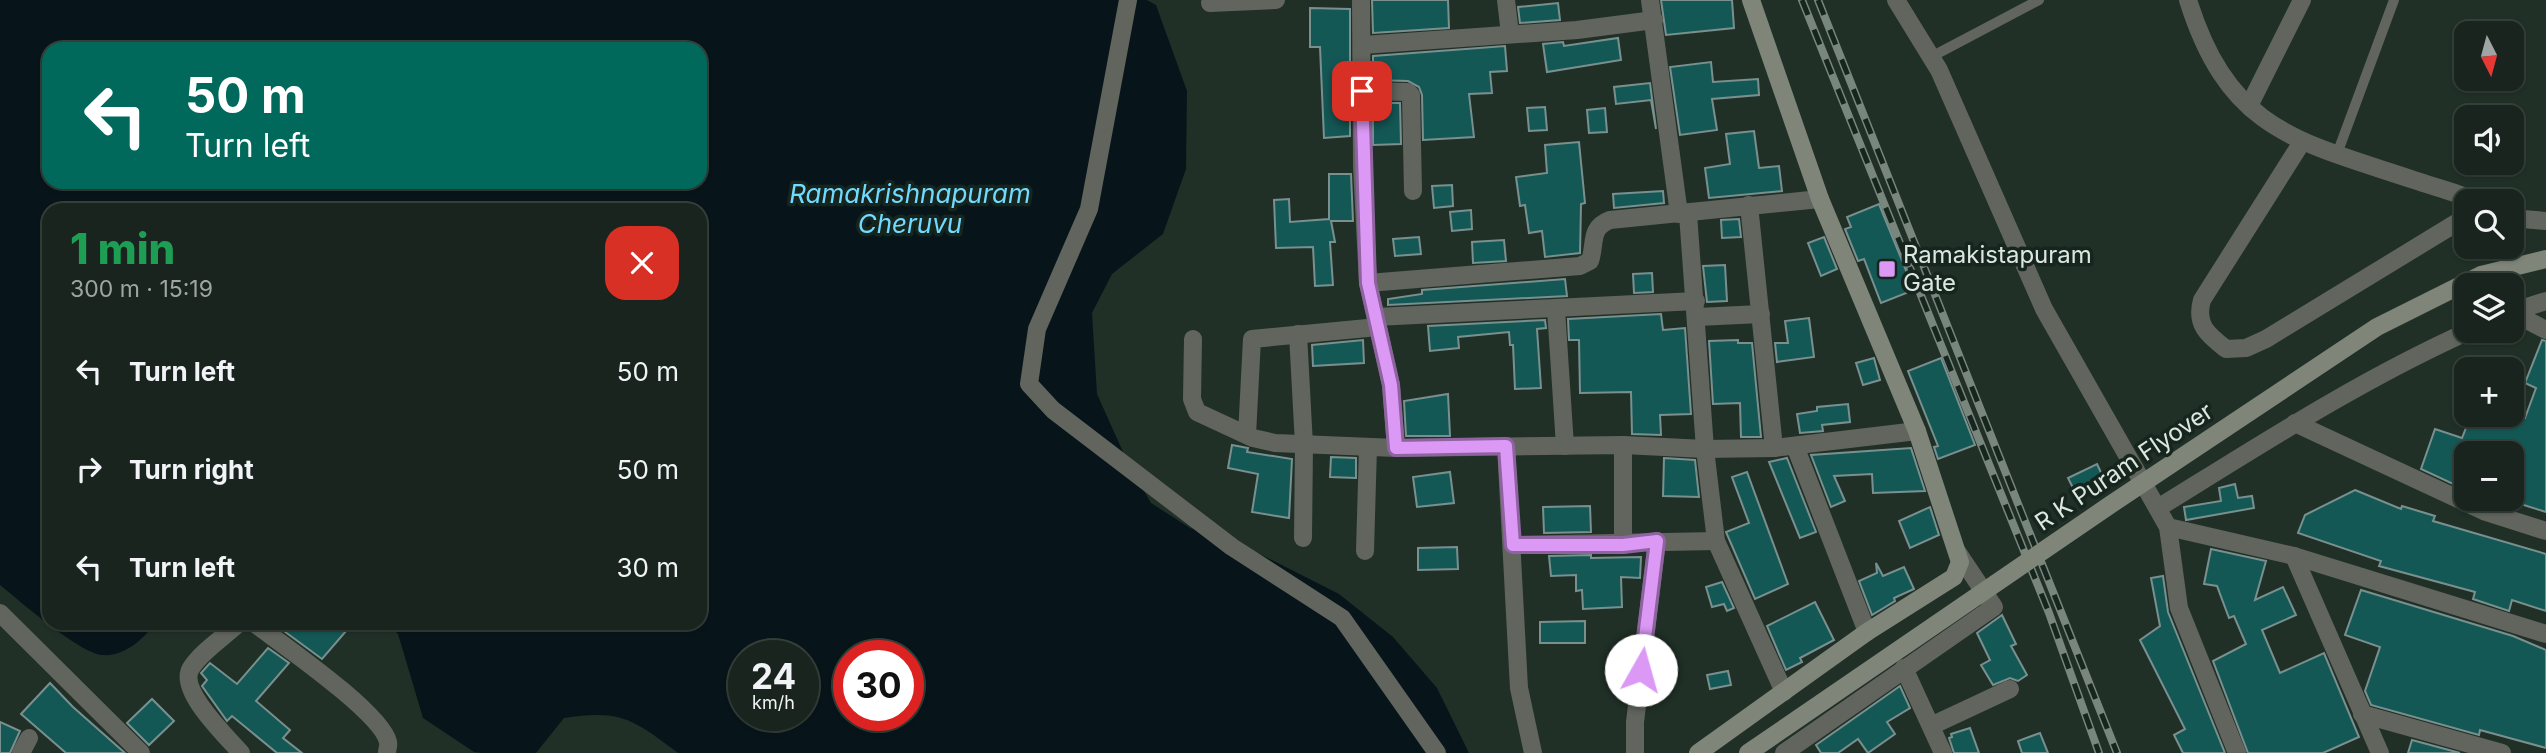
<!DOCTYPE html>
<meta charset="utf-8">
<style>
body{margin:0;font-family:Inter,sans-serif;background:#212c26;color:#f1f3f6;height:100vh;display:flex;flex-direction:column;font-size:26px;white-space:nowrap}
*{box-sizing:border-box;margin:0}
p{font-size:23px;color:#9fa4a4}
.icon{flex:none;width:38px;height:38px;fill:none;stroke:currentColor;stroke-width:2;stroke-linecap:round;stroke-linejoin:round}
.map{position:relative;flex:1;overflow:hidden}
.side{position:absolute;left:42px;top:203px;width:665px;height:427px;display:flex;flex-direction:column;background:#18241d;border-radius:21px;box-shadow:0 2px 5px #0004,0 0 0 2px #36413b}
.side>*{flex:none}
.top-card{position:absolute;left:42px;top:42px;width:665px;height:147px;border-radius:21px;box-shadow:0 2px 5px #0004,0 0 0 2px #36413b;background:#00695c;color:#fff;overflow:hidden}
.needle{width:46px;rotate:174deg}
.tools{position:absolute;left:2454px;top:21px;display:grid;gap:14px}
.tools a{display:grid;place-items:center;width:70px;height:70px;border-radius:14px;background:#18241d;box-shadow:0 2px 5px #0004,0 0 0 2px #36413b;font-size:35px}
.speed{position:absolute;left:728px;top:640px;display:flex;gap:14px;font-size:35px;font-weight:700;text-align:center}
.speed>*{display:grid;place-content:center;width:91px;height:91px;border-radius:50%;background:#18241d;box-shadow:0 2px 5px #0004,0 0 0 2px #36413b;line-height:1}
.speed small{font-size:18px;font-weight:400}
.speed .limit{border:10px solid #d22;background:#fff;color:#111}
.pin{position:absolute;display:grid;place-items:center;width:60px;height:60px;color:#fff;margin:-30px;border-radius:14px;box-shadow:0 4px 10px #0006}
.me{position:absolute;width:77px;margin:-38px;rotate:7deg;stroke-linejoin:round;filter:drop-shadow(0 0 5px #0008)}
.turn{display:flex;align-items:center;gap:24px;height:147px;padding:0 28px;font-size:32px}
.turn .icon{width:91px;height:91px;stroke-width:2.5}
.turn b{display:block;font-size:49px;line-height:60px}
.round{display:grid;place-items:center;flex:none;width:74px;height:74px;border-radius:21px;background:#212c26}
.overview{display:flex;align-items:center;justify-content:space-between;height:119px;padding:0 28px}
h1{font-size:42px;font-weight:800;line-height:52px;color:#1e9e55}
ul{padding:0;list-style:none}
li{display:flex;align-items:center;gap:21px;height:98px;padding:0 28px}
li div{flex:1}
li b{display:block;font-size:26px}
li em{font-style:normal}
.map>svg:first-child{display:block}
.water{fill:#07151a;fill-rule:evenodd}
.building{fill:#145856;stroke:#79908f;stroke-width:2}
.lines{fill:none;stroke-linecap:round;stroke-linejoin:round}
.lane{stroke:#61655e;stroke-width:10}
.street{stroke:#61655e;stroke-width:18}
.secondary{stroke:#7f8579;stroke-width:18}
.rail-casing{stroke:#79867e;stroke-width:8}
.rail{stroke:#16261e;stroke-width:5;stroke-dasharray:16;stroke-linecap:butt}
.secondary-bridge{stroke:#7f8579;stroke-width:18}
.route-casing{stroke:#8e639f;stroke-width:18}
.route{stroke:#db99f5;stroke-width:12}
.poi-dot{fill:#db99f5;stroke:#16261e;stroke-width:2.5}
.labels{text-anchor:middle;stroke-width:7;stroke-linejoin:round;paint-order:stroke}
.poi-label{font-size:24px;fill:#dde7e1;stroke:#16261e;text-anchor:start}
.street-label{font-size:24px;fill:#dde7e1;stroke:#16261e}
.water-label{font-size:26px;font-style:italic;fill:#70daff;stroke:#16261e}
</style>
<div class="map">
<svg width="2546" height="753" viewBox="0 0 2546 753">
<rect width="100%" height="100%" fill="#203027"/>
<path class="water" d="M0,0H1147L1156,5L1187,91L1186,169L1163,234L1112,274L1092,313L1097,394L1128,463L1151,503L1190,528L1248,548L1339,594L1393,637L1437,688L1469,753H678C634,720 622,709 564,718L536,753H482L474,752L423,718L398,634L386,623H700V210H49V623H155C144,639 124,657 102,655C79,653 20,601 0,585ZM49,49H700V182H49ZM744,656H803V716H744ZM849,656H908V716H849Z"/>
<g class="building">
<polygon points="1372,0 1448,0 1449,28 1373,33"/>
<polygon points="1661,0 1732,0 1734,28 1666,35"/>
<polygon points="1558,3 1560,20 1520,23 1518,7"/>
<polygon points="1310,8 1350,9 1350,136 1324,138 1320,47 1310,47"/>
<polygon points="1618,38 1621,60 1547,72 1543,44 1563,42 1564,46"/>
<polygon points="1505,46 1507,71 1490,72 1492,93 1469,94 1474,137 1423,140 1422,95 1419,87 1408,81 1373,80 1373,56"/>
<polygon points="1711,62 1713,82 1758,79 1759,95 1712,99 1717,130 1680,135 1670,67"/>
<polygon points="1650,83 1656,129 1651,100 1616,104 1614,87"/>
<polygon points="1373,103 1400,103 1401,144 1373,145"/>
<polygon points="1545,107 1547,130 1529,131 1527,108"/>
<polygon points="1605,108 1607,132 1589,133 1587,110"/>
<polygon points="1754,131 1759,168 1779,166 1782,191 1709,198 1705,168 1730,164 1726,134"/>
<polygon points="1579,142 1585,203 1581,204 1580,253 1545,257 1542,231 1529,233 1525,205 1520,206 1516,177 1547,173 1545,145"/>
<polygon points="1329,174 1351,174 1353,221 1331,221 1335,242 1330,242 1333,285 1315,286 1313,247 1276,248 1274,200 1289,199 1290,222 1329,219"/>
<polygon points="1452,185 1453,206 1434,208 1432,186"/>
<polygon points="1663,191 1664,203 1614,208 1613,194"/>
<polygon points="1879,204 1914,290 1881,303 1864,259 1858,261 1845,229 1851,227 1847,217"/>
<polygon points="1471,210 1472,229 1452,231 1450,212"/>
<polygon points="1739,219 1741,237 1722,238 1721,220"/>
<polygon points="1419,237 1421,254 1395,256 1393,239"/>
<polygon points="1824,237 1837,269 1821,276 1808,243"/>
<polygon points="1504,240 1506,261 1473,263 1472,242"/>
<polygon points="1725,265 1727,301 1707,302 1703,266"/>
<polygon points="1652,273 1653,292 1634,293 1633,274"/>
<polygon points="1565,279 1567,296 1388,305 1388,299 1422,294 1422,290"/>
<polygon points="1661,314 1663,330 1685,328 1691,414 1660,415 1661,435 1632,434 1631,392 1580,393 1579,340 1569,340 1568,319"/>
<polygon points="1809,318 1814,357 1777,362 1775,343 1788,343 1785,321"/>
<polygon points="1545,320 1546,328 1537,329 1541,388 1515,389 1513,345 1510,345 1509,332 1458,337 1459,348 1430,351 1428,326"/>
<polygon points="1363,340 1364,363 1313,366 1312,345"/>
<polygon points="1738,340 1738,343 1752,343 1761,437 1741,437 1740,403 1713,404 1709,341"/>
<polygon points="2542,340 2546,341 2546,512 2508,500 2523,453 2466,453 2466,490 2421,469 2435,429 2462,438 2471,415 2516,415 2525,418 2536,388 2525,383"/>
<polygon points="1874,358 1880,380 1863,385 1856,363"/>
<polygon points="1941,358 1975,445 1938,459 1934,447 1938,446 1908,371"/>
<polygon points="1448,394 1450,436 1406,436 1404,401"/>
<polygon points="1848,404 1850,422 1822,425 1823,431 1800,433 1797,414 1817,411 1817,407"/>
<polygon points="1232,445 1248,448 1247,452 1292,459 1289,518 1252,512 1258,474 1228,468"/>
<polygon points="1911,448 1925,491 1873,493 1872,474 1834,476 1845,501 1831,507 1811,455"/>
<polygon points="1331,457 1356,458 1356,478 1330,477"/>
<polygon points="1664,458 1695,460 1699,497 1663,496"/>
<polygon points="1787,458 1816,532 1800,538 1769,462"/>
<polygon points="2097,464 2104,479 2075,492 2068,478"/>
<polygon points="1450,472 1454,503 1417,507 1413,477"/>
<polygon points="1747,472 1788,584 1755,599 1726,532 1749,523 1732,477"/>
<polygon points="2235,484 2238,498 2252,496 2254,508 2186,520 2184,507 2221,501 2219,488"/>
<polygon points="2355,490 2401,509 2402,506 2435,516 2433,521 2546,554 2546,611 2512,600 2509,611 2473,599 2475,592 2379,566 2381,561 2298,533 2305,515"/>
<polygon points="1590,506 1591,532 1544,533 1543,507"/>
<polygon points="1930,507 1939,535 1910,548 1899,521"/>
<polygon points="1457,547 1458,569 1418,570 1418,548"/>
<polygon points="2211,549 2266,561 2255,600 2283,587 2296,615 2262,630 2280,673 2324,653 2359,737 2323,753 2248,753 2213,661 2246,644 2234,616 2229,618 2217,586 2204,584"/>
<polygon points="1591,555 1591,558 1641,557 1640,578 1621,577 1622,607 1583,609 1582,590 1576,591 1576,575 1551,576 1549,556"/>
<polygon points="1876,563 1883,576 1904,567 1914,589 1894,598 1895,601 1872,615 1859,581 1877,573"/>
<polygon points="2163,576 2168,612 2225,753 2183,753 2174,735 2185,729 2140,640 2160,626 2151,578"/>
<polygon points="1722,582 1734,608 1727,611 1724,604 1712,607 1706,587"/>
<polygon points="2361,590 2513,636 2546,650 2546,748 2480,730 2479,735 2371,705 2365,691 2380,647 2345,635"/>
<polygon points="1815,602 1834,640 1800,658 1802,662 1786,670 1767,626"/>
<polygon points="2002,615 2016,644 2011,646 2027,675 2018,681 2010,678 1993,685 1981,665 1990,660 1977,633"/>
<polygon points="1585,621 1585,643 1540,643 1540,622"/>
<polygon points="273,623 353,623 322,659"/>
<polygon points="268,648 289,663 256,701 290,730 283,738 302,753 277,753 232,716 227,721 202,686 207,680 201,673 210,663 237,684"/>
<polygon points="1728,671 1731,685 1710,689 1707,675"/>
<polygon points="50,683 73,707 125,753 66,753 21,714"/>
<polygon points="1900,686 1910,708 1887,722 1895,734 1868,753 1858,739 1838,753 1821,753 1816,745"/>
<polygon points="152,699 174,721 149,745 127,723"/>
<polygon points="0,722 20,731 10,753 0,753"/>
<polygon points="1970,728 1979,753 1954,753 1949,738 1952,737 1951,734"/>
<polygon points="2040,733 2048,753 2022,753 2018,741"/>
<polygon points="2412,740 2460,753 2408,753"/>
</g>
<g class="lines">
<g class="lane">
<polyline points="1931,57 2039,0"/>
<polyline points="2337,154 2394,0"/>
</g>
<g class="street">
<polyline points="1128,0 1089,209 1037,329 1029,384 1053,410 1232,547 1342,618 1437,753"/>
<polyline points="1361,0 1362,167 1368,283 1391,385 1396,448"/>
<polyline points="1506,0 1510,34"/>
<polyline points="1650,0 1679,214"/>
<polyline points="1896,0 1939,70 2044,309 2168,527 2179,608 2237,753"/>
<path d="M2188,0C2229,131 2297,141 2414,180C2434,187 2457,192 2475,201"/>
<polyline points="1210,3 1276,0"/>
<polyline points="1363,45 1577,30 1654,20"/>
<polyline points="1362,91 1408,92 1411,95 1413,191"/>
<polyline points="2249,106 2302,0"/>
<path d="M2302,142L2202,300C2195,325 2208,335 2226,349L2246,348L2266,339L2466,217"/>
<polyline points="1749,205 1774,448"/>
<polyline points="1688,214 1705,449 1716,541 1784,692"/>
<polyline points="2511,218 2546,221"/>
<path d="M1368,283L1580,266L1590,261C1596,243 1589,228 1610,220L1820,199"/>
<polyline points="1556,309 1565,446"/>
<polyline points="2511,312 2546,330"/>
<polyline points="2511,312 2546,301"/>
<polyline points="1376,317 1696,301"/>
<polyline points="1697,317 1761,314"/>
<polyline points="1298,334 1304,445 1303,538"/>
<polyline points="1193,339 1192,399 1197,412 1253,438 1275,443 1396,448 1623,445 1705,449 1774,448 1917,431"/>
<polyline points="2295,423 2486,512 2546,531"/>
<polyline points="1247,435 1252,339 1378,327"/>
<polyline points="1623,445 1623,545"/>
<polyline points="1506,446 1519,688 1533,753"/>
<polyline points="1795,446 1867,632"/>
<path d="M2158,508C2260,445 2360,380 2469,331"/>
<polyline points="2168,527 2294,556 2546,634"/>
<polyline points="1513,545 1716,541"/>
<polyline points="1365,551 1368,447"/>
<polyline points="2294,556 2380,753"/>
<polyline points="0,613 141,753"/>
<path d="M239,623C224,637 202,651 191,668C177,690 227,737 241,753"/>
<path d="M254,623C280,643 382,713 388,742C389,746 387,749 387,753"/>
<polyline points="1904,668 1943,753"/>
<polyline points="2362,714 2502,753"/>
<polyline points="1933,725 2010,689"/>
<polyline points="21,753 29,738"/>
<polyline points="1635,753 1635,722 1657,541"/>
<polyline points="1784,753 1994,607 1958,553"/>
</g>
<polyline class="secondary" points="1698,753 1867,632 1954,577 1960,562 1917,431 1820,199 1751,0"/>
<g class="rail-casing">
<g id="rail">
<polyline points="1802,0 2049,613 2099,753"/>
<polyline points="1818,0 2117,753"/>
</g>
</g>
<use href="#rail" class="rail"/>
<polyline class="secondary-bridge" points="1748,753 2110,505 2377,327 2481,275 2546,259"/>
</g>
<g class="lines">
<g class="route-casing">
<polyline id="route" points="1362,91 1368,283 1391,385 1396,448 1506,446 1513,545 1623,545 1657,541 1641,670"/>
</g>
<use href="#route" class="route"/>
</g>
<rect class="poi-dot" x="1878" y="260" width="18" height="18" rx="3.5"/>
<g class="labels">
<g class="poi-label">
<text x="1903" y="263">Ramakistapuram<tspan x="1903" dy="28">Gate</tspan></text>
</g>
<g class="street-label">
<text transform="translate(2124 467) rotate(-34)" y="8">R K Puram Flyover</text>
</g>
<g class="water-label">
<text x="910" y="203">Ramakrishnapuram<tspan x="910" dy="30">Cheruvu</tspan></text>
</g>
</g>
</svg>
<div class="tools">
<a><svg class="needle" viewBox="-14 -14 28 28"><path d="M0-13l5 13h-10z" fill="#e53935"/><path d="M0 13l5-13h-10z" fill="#9fa4a4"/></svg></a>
<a><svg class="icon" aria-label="sound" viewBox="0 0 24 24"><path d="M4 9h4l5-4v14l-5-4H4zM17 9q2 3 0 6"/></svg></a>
<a><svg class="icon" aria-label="search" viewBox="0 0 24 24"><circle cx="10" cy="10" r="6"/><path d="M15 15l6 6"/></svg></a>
<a><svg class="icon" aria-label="layers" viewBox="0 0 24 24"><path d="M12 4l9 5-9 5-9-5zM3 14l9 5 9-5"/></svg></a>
<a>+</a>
<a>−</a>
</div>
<div class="speed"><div>24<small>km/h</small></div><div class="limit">30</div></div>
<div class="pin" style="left:1362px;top:91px;background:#d93025"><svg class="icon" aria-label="arrive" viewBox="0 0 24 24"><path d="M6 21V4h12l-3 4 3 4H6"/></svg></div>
<svg class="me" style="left:1641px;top:670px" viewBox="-20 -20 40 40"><circle r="19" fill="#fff"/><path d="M0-13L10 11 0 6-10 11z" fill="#db99f5"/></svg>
<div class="top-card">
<div class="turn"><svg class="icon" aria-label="left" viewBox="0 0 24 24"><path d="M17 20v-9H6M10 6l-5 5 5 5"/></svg><div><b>50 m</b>Turn left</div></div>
</div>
<section class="side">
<div class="overview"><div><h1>1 min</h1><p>300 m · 15:19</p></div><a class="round" style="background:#d93025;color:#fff"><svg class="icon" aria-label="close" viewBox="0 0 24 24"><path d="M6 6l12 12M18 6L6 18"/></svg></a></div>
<ul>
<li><svg class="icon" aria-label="left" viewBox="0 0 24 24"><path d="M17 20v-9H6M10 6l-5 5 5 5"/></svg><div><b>Turn left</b></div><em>50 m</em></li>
<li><svg class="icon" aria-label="right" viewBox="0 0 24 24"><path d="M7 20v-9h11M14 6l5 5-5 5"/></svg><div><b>Turn right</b></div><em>50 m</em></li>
<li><svg class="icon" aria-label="left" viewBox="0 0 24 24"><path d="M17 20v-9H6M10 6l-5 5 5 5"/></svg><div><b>Turn left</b></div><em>30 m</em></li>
</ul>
</section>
</div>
